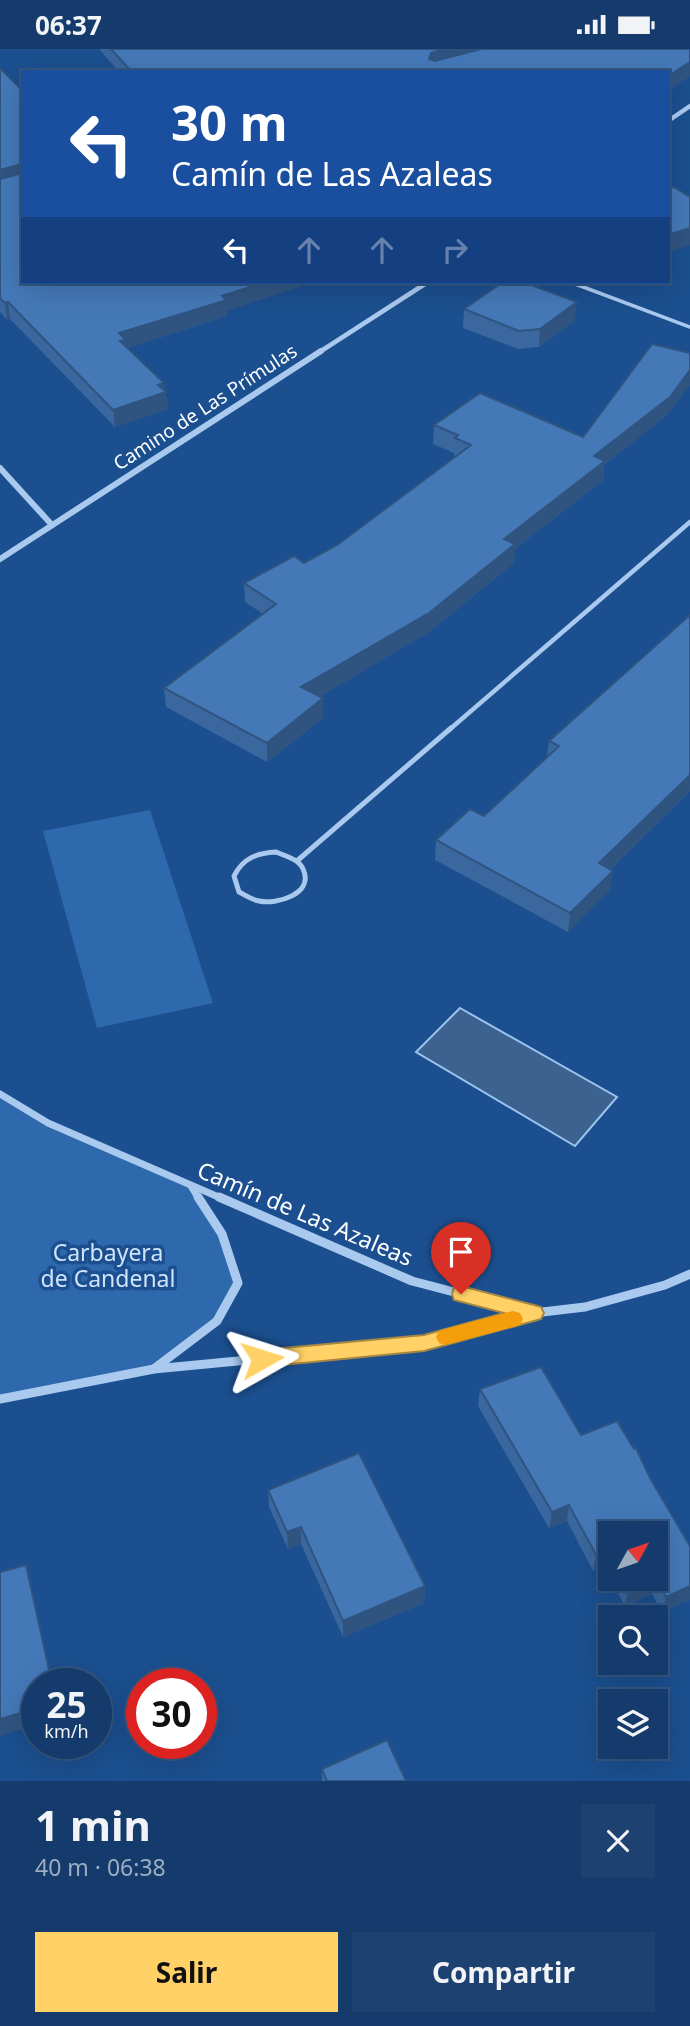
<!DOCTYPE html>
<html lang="es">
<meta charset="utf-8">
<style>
body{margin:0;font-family:"Noto Sans",sans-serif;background:#1d4271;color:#f1f3f6;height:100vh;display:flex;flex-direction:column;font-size:26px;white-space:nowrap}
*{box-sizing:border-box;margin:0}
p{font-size:23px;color:#9dadc1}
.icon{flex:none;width:38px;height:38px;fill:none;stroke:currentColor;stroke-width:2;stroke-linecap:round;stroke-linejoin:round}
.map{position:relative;height:1732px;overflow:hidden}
.drawer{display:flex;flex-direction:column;background:#143b6b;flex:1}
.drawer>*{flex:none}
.hud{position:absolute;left:21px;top:21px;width:649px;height:214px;border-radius:0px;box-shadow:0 7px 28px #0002,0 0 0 2px #33557e;background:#1a4fa0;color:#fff;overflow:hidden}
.needle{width:46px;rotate:50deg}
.controls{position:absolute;left:598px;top:1472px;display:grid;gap:14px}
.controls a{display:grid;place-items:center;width:70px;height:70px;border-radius:0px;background:#143b6b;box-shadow:0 7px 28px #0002,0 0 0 2px #33557e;font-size:35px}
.speed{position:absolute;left:21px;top:1619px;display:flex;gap:14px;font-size:35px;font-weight:700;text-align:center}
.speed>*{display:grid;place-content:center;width:91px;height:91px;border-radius:50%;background:#143b6b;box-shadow:0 7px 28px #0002,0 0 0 2px #33557e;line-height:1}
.speed small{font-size:18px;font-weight:400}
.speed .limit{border:10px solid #d22;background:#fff;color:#111}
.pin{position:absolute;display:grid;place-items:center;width:60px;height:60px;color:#fff;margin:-72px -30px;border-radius:50% 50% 50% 0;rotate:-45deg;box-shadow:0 0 7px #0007}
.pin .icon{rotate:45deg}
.me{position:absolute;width:77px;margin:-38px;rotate:84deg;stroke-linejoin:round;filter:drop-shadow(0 0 5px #0008)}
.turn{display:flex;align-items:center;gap:24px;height:147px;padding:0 35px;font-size:32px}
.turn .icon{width:91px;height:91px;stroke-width:2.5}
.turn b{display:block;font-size:49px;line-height:60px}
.lanes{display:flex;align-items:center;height:66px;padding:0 35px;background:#0003;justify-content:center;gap:35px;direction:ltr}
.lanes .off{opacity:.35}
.round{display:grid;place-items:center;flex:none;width:74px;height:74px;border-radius:0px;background:#1d4271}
.overview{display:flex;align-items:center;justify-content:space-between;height:119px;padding:0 35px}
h1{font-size:42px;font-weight:700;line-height:52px}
.cta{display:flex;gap:14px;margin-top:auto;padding:14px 35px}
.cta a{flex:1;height:80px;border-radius:0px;background:#ffd166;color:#111;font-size:28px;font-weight:700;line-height:80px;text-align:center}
.cta a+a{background:#1d4271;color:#f1f3f6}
.status{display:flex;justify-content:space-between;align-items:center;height:49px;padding:0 35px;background:#143b6b;direction:ltr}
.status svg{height:19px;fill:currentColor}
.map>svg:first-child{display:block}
.green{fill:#2e69ad}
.water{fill:#3c6290;stroke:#9cc4f0;stroke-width:2}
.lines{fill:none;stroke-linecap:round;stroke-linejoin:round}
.service-far2{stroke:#a9c9ee;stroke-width:3.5}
.service-far1{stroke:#a9c9ee;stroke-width:4.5}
.service{stroke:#a9c9ee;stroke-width:5}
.minor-far3{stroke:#a9c9ee;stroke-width:4.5}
.minor-far2{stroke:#a9c9ee;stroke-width:6}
.minor-far1{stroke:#a9c9ee;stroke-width:7}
.minor{stroke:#a9c9ee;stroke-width:9}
.wall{fill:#3a679d;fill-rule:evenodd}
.shaded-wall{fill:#305480}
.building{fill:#4478b7;stroke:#305480;stroke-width:2}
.route{fill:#ffd166;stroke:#a68842;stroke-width:2}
.slow{fill:#f59e0b}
.labels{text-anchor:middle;stroke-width:7;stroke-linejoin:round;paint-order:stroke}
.far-street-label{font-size:19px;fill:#fff;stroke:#1b4f8f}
.street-label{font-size:23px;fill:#fff;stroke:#1b4f8f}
.park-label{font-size:23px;fill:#cfe3fa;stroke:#1b4f8f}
</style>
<div class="status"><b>06:37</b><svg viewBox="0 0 49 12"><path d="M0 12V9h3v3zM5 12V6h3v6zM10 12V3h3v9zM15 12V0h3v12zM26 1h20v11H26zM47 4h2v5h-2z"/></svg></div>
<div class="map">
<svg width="690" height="1732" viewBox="0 0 690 1732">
<rect width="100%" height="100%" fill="#1b4f8f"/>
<g class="green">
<polygon points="150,761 213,954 97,979 43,782"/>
<polygon points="0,1045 48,1074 191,1137 222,1185 238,1234 217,1272 154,1320 0,1350"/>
</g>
<polygon class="water" points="460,959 617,1048 575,1097 416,1003"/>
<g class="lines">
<polyline class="service-far2" points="570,233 690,278"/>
<polyline class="service-far1" points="449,681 690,473"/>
<g class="service">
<path d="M276,803C285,807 299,810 303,820C315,845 276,856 259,852C252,851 245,846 239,843L234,827C243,809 257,804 276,803Z"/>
<polyline points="298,811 451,679"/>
</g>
<g class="minor-far3">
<polyline points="668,72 690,57"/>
<polyline points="318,304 428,233"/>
</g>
<g class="minor-far2">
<polyline points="0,419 52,476"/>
<polyline points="0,510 321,302"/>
</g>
<g class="minor-far1">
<polyline points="0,1045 48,1074 223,1150"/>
<polyline points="191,1137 199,1150"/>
</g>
<g class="minor">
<polyline points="219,1148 412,1232 534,1264 585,1258 665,1236 690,1225"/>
<polyline points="155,1319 217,1272 238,1234 222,1185 198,1148"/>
<polyline points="0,1350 154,1320 424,1294 534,1264"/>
</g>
</g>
<g class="wall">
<polygon points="99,0 690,0 690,27 668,41 668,23 119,23"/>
<polygon points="0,19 23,42 23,233 227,262 227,267 127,299 164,334 168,360 115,378 10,270 7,271 0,263"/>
<polygon points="464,260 575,271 539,298 518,300 463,279"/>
<polygon points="690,304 690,336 667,366 604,416 603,431 515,500 514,514 429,583 319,648 323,669 267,713 166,658 164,639 263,565 245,553 244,534 304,514 337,496 455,408 454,408 454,404 433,395 434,376 583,388"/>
<polygon points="690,566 690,742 611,820 610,841 568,883 435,811 436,791 484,767 547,708 549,692"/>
<path d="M480,1340L581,1386L650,1429L690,1497V1551L662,1563L652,1545L625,1557L604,1518L593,1522L567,1472L549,1479L478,1357ZM611,1484L656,1530H611Z"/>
<polygon points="268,1441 425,1537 424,1554 343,1588 301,1495 288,1500 269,1458"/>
<polygon points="322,1720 406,1732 322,1732"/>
</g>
<g class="shaded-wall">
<polygon points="445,0 500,0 430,19 429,10 431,4"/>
<polygon points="690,13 690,27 668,41 668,27"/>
<polygon points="21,115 22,131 0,137 0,121"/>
<polygon points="690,179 690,196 668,203 668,186"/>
<polygon points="265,233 314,233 227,262 227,267 127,299 122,309 119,284"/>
<polygon points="8,253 10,270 7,271 5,254"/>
<polygon points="577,253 575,271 539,298 540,280"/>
<polygon points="690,321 690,336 667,366 604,416 603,431 515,500 514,514 429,583 302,658 301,638 504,490"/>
<polygon points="164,334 168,360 115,378 113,361 158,336"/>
<polygon points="323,649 323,669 267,713 267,694"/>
<polygon points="690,726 690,742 597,834 599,814"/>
<polygon points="613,822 610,841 568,883 570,864"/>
<polygon points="569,1456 567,1472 549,1479 552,1463"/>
<polygon points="301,1478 301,1495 288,1500 287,1483"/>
<polygon points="607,1502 604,1518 593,1522 596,1506"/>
<polygon points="656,1530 652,1545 625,1557 628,1542"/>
<polygon points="425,1537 424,1554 343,1588 343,1572"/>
<polygon points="690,1537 690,1551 662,1563 666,1548"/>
<polygon points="37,1659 37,1676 0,1687 0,1670"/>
</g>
<g class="building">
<polygon points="111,0 445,0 431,4 429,10 435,12 481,0 690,0 690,13 668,27 668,23 132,23"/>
<polygon points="0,19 23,42 23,117 21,115 0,121"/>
<polygon points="23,124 23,233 265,233 222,247 227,251 119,284 126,291 120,292 164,334 158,336 166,343 113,361 8,253 5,254 0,249 0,130"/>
<polygon points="674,138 690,148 690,179 668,186 668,140"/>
<polygon points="503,233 523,233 577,253 540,280 519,282 464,260"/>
<polygon points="652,295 690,304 690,321 670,348 594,407 605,412 504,490 515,495 429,564 301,638 323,649 267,694 164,639 276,555 244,534 294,507 304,514 337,496 471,396 455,389 458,386 434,376 480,344 583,388"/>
<polygon points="690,566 690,726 599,814 613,822 570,864 436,791 470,760 484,767 559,697 549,692"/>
<polygon points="541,1318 581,1386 617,1372 634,1400 636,1399 650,1429 690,1497 690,1537 666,1548 656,1530 628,1542 622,1530 656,1530 656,1484 611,1484 611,1509 607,1502 596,1506 569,1456 552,1463 480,1340"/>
<polygon points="359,1404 425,1537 343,1572 301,1478 287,1483 268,1441"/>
<polygon points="26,1516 52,1634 37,1634 37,1659 0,1670 0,1523"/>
<polygon points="387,1691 406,1732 327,1732 322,1720"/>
</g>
<polygon class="route" points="461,1237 534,1256 541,1258 544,1264 541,1270 534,1272 424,1302 262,1318 255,1316 253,1310 255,1304 262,1301 424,1286 504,1264 454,1251 452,1245 454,1239"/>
<polygon class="slow" points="513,1262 520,1264 523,1270 520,1276 445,1296 439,1294 436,1288 439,1282 445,1280"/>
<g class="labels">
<g class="far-street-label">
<text transform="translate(205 358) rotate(-33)" y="7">Camino de Las Prímulas</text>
</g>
<g class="street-label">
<text transform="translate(305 1165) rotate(23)" y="8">Camín de Las Azaleas</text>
</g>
<g class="park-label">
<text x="108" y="1212">Carbayera<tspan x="108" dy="26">de Candenal</tspan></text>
</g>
</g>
</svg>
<div class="controls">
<a><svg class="needle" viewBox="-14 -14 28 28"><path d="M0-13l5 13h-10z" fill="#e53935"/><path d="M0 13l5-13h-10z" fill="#9dadc1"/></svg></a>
<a><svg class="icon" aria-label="search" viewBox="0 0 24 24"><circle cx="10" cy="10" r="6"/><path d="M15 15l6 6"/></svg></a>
<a><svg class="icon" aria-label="layers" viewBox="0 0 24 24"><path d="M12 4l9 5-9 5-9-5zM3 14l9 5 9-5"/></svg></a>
</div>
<div class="speed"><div>25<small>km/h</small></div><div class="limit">30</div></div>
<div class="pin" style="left:461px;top:1245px;background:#d93025"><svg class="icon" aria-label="arrive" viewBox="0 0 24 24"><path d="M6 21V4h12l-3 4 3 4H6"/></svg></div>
<svg class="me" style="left:262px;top:1310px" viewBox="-20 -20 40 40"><path d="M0-17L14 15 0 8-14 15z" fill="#ffd166" stroke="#fff" stroke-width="4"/></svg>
<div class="hud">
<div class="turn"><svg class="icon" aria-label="left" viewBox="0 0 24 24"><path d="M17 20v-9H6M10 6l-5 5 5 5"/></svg><div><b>30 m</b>Camín de Las Azaleas</div></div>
<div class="lanes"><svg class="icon" aria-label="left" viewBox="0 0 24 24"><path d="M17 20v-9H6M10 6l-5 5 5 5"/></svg><svg class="icon off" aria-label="ahead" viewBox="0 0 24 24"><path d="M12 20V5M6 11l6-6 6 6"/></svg><svg class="icon off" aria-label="ahead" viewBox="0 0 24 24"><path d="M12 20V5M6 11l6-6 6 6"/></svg><svg class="icon off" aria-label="right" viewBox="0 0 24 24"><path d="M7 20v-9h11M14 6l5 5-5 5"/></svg></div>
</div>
</div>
<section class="drawer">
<div class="overview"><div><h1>1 min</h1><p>40 m · 06:38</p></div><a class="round"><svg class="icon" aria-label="close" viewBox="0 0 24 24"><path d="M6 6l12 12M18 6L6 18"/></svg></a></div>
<div class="cta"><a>Salir</a><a>Compartir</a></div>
</section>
